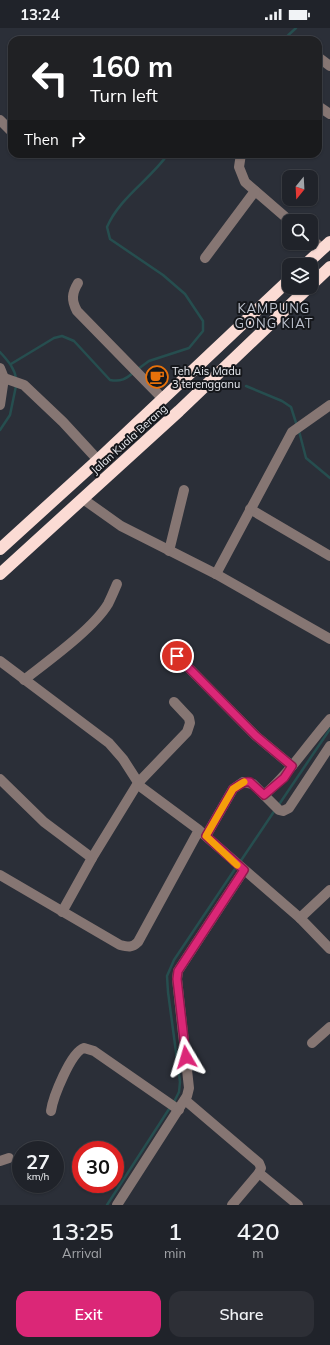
<!DOCTYPE html>
<style>
body{margin:0;font-family:Mulish,sans-serif;background:#2d2f36;color:#f1f3f6;height:100vh;display:flex;flex-direction:column;font-size:15px;white-space:nowrap}
*{box-sizing:border-box;margin:0}
p{font-size:13px;color:#a2a4a8}
.icon{flex:none;width:22px;height:22px;fill:none;stroke:currentColor;stroke-width:2;stroke-linecap:round;stroke-linejoin:round}
.map{position:relative;height:1177px;overflow:hidden}
.side{display:flex;flex-direction:column;background:#20232a;flex:1}
.side>*{flex:none}
.guide{position:absolute;left:8px;top:8px;width:314px;height:122px;border-radius:12px;box-shadow:0 1px 3px #0004,0 0 0 1px #3d4047;background:#202124;color:#fff;overflow:hidden}
.needle{width:26px;rotate:198deg}
.tools{position:absolute;left:282px;top:142px;display:grid;gap:8px}
.tools a{display:grid;place-items:center;width:36px;height:36px;border-radius:8px;background:#20232a;box-shadow:0 1px 3px #0004,0 0 0 1px #3d4047;font-size:20px}
.speed{position:absolute;left:12px;top:1113px;display:flex;gap:8px;font-size:20px;font-weight:700;text-align:center}
.speed>*{display:grid;place-content:center;width:52px;height:52px;border-radius:50%;background:#20232a;box-shadow:0 1px 3px #0004,0 0 0 1px #3d4047;line-height:1}
.speed small{font-size:10px;font-weight:400}
.speed .limit{border:6px solid #d22;background:#fff;color:#111}
.pin{position:absolute;display:grid;place-items:center;width:34px;height:34px;color:#fff;margin:-17px;border:2px solid #fff;border-radius:50%;box-shadow:0 1px 4px #0007}
.me{position:absolute;width:44px;margin:-22px;rotate:353deg;stroke-linejoin:round;filter:drop-shadow(0 0 3px #0008)}
.turn{display:flex;align-items:center;gap:14px;height:84px;padding:0 16px;font-size:18px}
.turn .icon{width:52px;height:52px;stroke-width:2.5}
.turn b{display:block;font-size:28px;line-height:34px}
.then{display:flex;align-items:center;height:38px;padding:0 16px;background:#0003;gap:8px;font-size:15px}
.eta{display:flex;justify-content:space-evenly;align-items:center;height:68px;text-align:center}
.eta b{font-size:24px;font-weight:600;line-height:28px}
.action{display:flex;gap:8px;margin-top:auto;padding:8px 16px}
.action a{flex:1;height:46px;border-radius:12px;background:#db2777;color:#fff;font-size:16px;font-weight:600;line-height:46px;text-align:center}
.action a+a{background:#2d2f36;color:#f1f3f6}
.status{display:flex;justify-content:space-between;align-items:center;height:28px;padding:0 20px;background:#20232a;direction:ltr}
.status svg{height:11px;fill:currentColor}
.map>svg:first-child{display:block}
.lines{fill:none;stroke-linecap:round;stroke-linejoin:round}
.stream{stroke:#264e4f;stroke-width:2.5}
.building{fill:#6b4c40;stroke:#a79994}
.minor{stroke:#867673;stroke-width:10}
.highway{stroke:#fbdbd4;stroke-width:12}
.route-casing{stroke:#8e194d;stroke-width:10}
.route{stroke:#db2777;stroke-width:7}
.slow{stroke:#f59e0b;stroke-width:7}
.labels{text-anchor:middle;stroke-width:4;stroke-linejoin:round;paint-order:stroke}
.poi-label{font-size:11px;fill:#e8ebf1;stroke:#15171b;text-anchor:start}
.street-label{font-size:11px;fill:#e8ebf1;stroke:#15171b}
.quarter-label{font-size:13px;letter-spacing:1px;fill:#bbc0cc;stroke:#15171b}
</style>
<div class="status"><b>13:24</b><svg viewBox="0 0 49 12"><path d="M0 12V9h3v3zM5 12V6h3v6zM10 12V3h3v9zM15 12V0h3v12zM26 1h20v11H26zM47 4h2v5h-2z"/></svg></div>
<div class="map">
<svg width="330" height="1177" viewBox="0 0 330 1177">
<rect width="100%" height="100%" fill="#2b2f38"/>
<g class="lines">
<g class="stream">
<polyline points="283,12 296,0"/>
<path d="M0,324C7,332 15,340 16,351"/>
<path d="M11,336L54,310L62,308L74,313L110,352C121,354 126,351 134,344"/>
<path d="M138,341L149,333L189,320L203,303V293L185,266L163,247L110,211L107,199C120,169 150,152 168,126"/>
<polyline points="246,358 282,373 291,379 297,398"/>
<polyline points="0,402 10,387 16,358"/>
<polyline points="299,403 306,430 330,450"/>
<polyline points="278,778 330,701"/>
<polyline points="240,834 275,782"/>
<polyline points="174,1074 179,1064 180,1054 168,964 167,948 174,932 237,838"/>
<polyline points="107,1177 171,1078"/>
</g>
</g>
<polygon class="building" points="158,340 166,347 157,356 150,349"/>
<g class="lines">
<g class="minor">
<polyline points="318,29 330,38"/>
<polyline points="318,78 330,86"/>
<polyline points="0,92 12,104"/>
<polyline points="241,126 239,139 245,154 290,193"/>
<polyline points="311,211 323,221"/>
<polyline points="205,230 255,163"/>
<path d="M78,255C72,265 71,272 77,283L163,371"/>
<polyline points="0,340 4,350 0,377"/>
<polyline points="4,350 24,357 63,394 98,432"/>
<polyline points="83,471 121,498 216,546 330,611"/>
<polyline points="250,481 330,528"/>
<polyline points="169,523 184,462"/>
<polyline points="216,546 292,404 330,377"/>
<polyline points="177,628 256,708 292,738"/>
<path d="M0,633L109,715L123,731L141,759L199,802L138,914C132,920 128,919 120,917L0,847"/>
<path d="M24,652C48,633 93,601 108,576C111,570 114,563 117,556"/>
<polyline points="0,751 44,794 92,830"/>
<path d="M264,767C290,745 308,716 330,691"/>
<polyline points="201,804 300,890 330,921"/>
<polyline points="206,808 233,761 243,754 253,756 279,782 283,783 289,780 330,718"/>
<polyline points="62,884 92,830 138,755 187,704 190,695 189,690 174,674"/>
<polyline points="300,890 330,862"/>
<polyline points="312,1015 330,999"/>
<polyline points="185,1072 259,1135 261,1140 259,1145 232,1177"/>
<path d="M51,1083C53,1069 71,1024 84,1020L94,1023L179,1082"/>
<polyline points="0,1133 9,1130"/>
<polyline points="259,1145 298,1177"/>
<polyline points="117,1177 187,1068 189,1060 177,951 178,943 244,842"/>
</g>
<g class="highway">
<polyline points="305,237 330,214"/>
<polyline points="311,257 330,239"/>
<polyline points="0,521 98,432 289,252"/>
<polyline points="0,546 179,383 309,259"/>
</g>
</g>
<g class="lines">
<g class="route-casing">
<path id="route" d="M177,628L256,708L292,738L284,750L264,767L250,754C243,753 239,757 233,761L206,808L244,842L178,943L177,951L186,1029"/>
</g>
<use href="#route" class="route"/>
<polyline class="slow" points="237,837 206,808 233,761 244,754"/>
</g>
<defs>
<g id="cafe-ring" transform="scale(1.15)"><circle r="9.5" fill="#15171b" stroke="#e8710a" stroke-width="1.5"/><path d="M-5.5-4.5H6V0H3Q3 3.5 0 3.5H-2.5Q-5.5 3.5-5.5 0ZM3-3.2v2h1.7v-2ZM-6 4.5H4V6H-6Z" fill="#e8710a"/></g>
</defs>
<g fill-rule="evenodd">
<use href="#cafe-ring" x="157" y="349"/>
</g>
<g class="labels">
<g class="poi-label">
<text x="172" y="347">Teh Ais Madu<tspan x="172" dy="13">3 terengganu</tspan></text>
</g>
<g class="street-label">
<text transform="translate(129 411) rotate(-42)" y="4">Jalan Kuala Berang</text>
</g>
<g class="quarter-label">
<text x="274" y="285">KAMPUNG<tspan x="274" dy="15">GONG KIAT</tspan></text>
</g>
</g>
</svg>
<div class="tools">
<a><svg class="needle" viewBox="-14 -14 28 28"><path d="M0-13l5 13h-10z" fill="#e53935"/><path d="M0 13l5-13h-10z" fill="#a2a4a8"/></svg></a>
<a><svg class="icon" aria-label="search" viewBox="0 0 24 24"><circle cx="10" cy="10" r="6"/><path d="M15 15l6 6"/></svg></a>
<a><svg class="icon" aria-label="layers" viewBox="0 0 24 24"><path d="M12 4l9 5-9 5-9-5zM3 14l9 5 9-5"/></svg></a>
</div>
<div class="speed"><div>27<small>km/h</small></div><div class="limit">30</div></div>
<div class="pin" style="left:177px;top:628px;background:#d93025"><svg class="icon" aria-label="arrive" viewBox="0 0 24 24"><path d="M6 21V4h12l-3 4 3 4H6"/></svg></div>
<svg class="me" style="left:186px;top:1029px" viewBox="-20 -20 40 40"><path d="M0-17L14 15 0 8-14 15z" fill="#db2777" stroke="#fff" stroke-width="4"/></svg>
<div class="guide">
<div class="turn"><svg class="icon" aria-label="left" viewBox="0 0 24 24"><path d="M17 20v-9H6M10 6l-5 5 5 5"/></svg><div><b>160 m</b>Turn left</div></div>
<div class="then">Then<svg class="icon" aria-label="right" viewBox="0 0 24 24"><path d="M7 20v-9h11M14 6l5 5-5 5"/></svg></div>
</div>
</div>
<section class="side">
<div class="eta">
<div><b>13:25</b><p>Arrival</p></div>
<div><b>1</b><p>min</p></div>
<div><b>420</b><p>m</p></div>
</div>
<div class="action"><a>Exit</a><a>Share</a></div>
</section>
